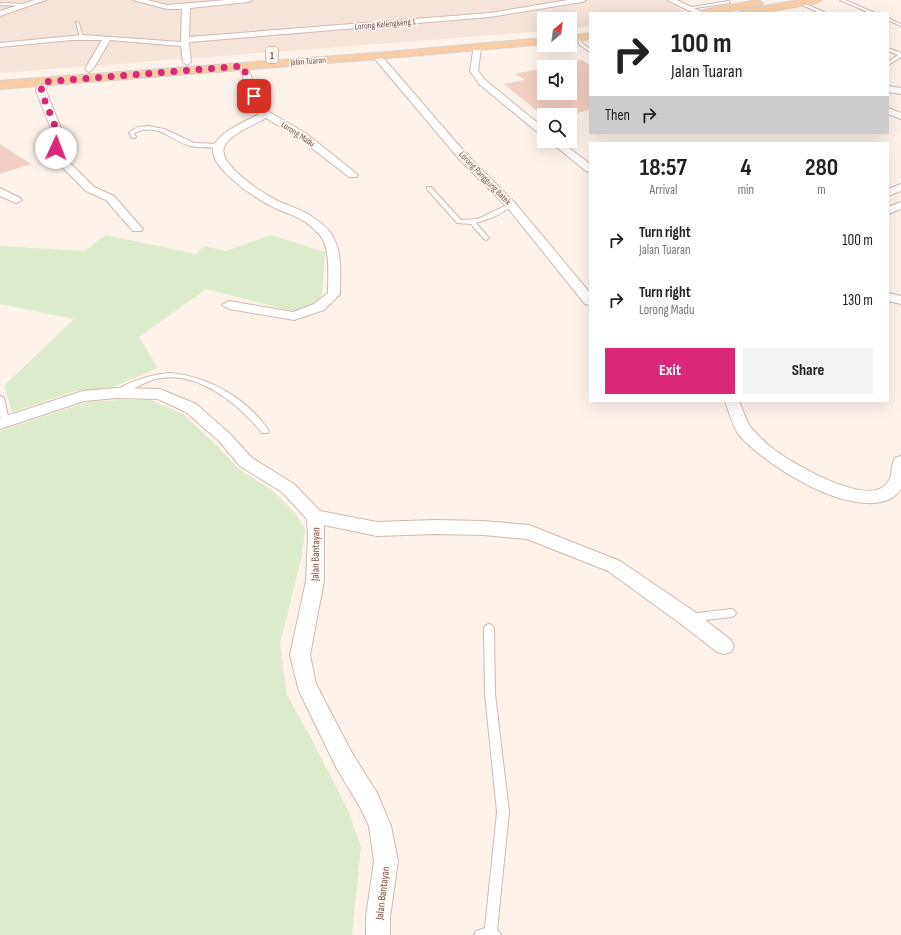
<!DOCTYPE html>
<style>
body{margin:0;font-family:"Sofia Sans Condensed",sans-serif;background:#f2f2f2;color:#222;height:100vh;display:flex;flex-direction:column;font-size:15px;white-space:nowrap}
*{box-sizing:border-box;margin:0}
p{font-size:13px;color:#767676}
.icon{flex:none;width:22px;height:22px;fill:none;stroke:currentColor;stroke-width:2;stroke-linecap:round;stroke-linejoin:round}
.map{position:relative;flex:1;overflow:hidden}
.drawer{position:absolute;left:589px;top:142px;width:300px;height:260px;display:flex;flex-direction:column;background:#fff;border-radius:0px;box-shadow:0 4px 16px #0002}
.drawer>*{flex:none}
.guide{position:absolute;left:589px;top:12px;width:300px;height:122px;border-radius:0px;box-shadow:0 4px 16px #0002;background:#fff;color:#222;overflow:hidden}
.needle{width:26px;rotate:29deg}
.fabs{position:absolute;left:537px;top:12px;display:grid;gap:8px}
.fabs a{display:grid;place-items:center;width:40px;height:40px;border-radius:0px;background:#fff;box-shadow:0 4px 16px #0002;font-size:20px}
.pin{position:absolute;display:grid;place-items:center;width:34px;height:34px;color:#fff;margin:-17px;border-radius:8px;box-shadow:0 2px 6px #0006}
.me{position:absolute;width:44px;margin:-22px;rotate:2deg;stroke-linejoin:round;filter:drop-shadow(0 0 3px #0008)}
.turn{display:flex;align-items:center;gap:14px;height:84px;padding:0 16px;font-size:18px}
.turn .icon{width:52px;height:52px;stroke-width:2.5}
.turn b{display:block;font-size:28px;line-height:34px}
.then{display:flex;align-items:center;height:38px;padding:0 16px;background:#0003;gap:8px;font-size:15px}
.eta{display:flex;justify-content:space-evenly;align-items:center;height:68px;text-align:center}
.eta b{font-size:24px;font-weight:700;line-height:28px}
.cta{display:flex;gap:8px;margin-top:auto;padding:8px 16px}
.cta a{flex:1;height:46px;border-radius:0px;background:#db2777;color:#fff;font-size:16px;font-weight:700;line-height:46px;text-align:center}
.cta a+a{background:#f2f2f2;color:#222}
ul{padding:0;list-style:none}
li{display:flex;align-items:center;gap:12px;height:60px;padding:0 16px}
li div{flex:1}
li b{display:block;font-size:15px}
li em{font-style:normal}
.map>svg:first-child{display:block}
.residential{fill:#f4e4da}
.green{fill:#dcebc9}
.building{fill:#f2cec3}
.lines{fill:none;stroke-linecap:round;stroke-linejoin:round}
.service-casing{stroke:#cfb9b0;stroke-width:2}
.minor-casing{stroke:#cfb9b0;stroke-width:2}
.primary-casing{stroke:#d9d0cd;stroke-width:2}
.service{fill:#fff;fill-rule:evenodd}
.minor{fill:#fff;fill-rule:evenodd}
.primary{fill:#f9cda6;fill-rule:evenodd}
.route{stroke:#db2777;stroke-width:7;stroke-dasharray:0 12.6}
.labels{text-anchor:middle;stroke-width:3;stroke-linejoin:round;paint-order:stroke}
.far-street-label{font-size:9px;fill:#78564e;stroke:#fff8f2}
.shield{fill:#fff8f2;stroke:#a0877f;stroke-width:1}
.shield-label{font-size:10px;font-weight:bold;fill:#78564e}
.street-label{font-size:11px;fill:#78564e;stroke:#fff8f2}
</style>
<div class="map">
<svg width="901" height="935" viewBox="0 0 901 935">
<rect width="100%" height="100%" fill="#fdf3eb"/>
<polygon class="residential" points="0,0 663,0 686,12 590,13 590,26 570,29 570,19 544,19 544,31 0,73"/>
<g class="green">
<polygon points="403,50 0,81 0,80"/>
<polygon points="106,235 196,254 204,246 226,251 271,235 325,252 322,295 312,306 292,311 206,289 139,337 158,368 106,390 79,390 12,412 4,386 74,319 0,304 0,246 84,251"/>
<polygon points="122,400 151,400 183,414 218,447 239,469 273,491 296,514 305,530 302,555 280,644 287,695 313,742 349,813 361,847 352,935 0,935 0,431 88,402"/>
</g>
<g class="building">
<polygon points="581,60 590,65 590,110 569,115 559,109 537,111 504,84 525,80 515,74 544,68 544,93 570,93 570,67 548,67"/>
<polygon points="0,144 31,164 0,174"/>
</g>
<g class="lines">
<g class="service-casing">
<g id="service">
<polygon points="840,0 845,0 875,13 870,13"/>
<polygon points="729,1 730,3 688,9 686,8"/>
<polygon points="801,2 824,12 825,13 820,13 800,4"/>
<polygon points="0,3 26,4 28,5 26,6 0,5"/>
<polygon points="888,18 901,24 901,26 888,20"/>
<polygon points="76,22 79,23 83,38 80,37"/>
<polygon points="576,37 578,37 582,43 590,49 590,52 580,45"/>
<polygon points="888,48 901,53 901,57 888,65 888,62 898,55 888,51"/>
<path d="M148,126L164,129L194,143L219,144L222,146L219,148C209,147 200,148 190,146C168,139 159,122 134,133L136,137L134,138H132L129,132L138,127Z"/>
<polygon points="427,187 431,187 461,220 478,219 509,204 514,205 494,217 476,223 489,238 486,240 484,239 471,224 457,223 427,189"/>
<path d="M170,373C208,376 248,399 269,431L268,433H262C238,403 194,367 152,380C143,383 123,396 115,395L114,393C124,382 155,374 170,373Z"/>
<polygon points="0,396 4,398 9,421 5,424 2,423 0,415"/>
<polygon points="731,609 734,610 736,613 734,616 731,617 689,622 686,621 684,618 686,615 689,614"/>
<polygon points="489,624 492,625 494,628 495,694 509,812 497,930 499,931 501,935 474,935 476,931 485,928 497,812 485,694 484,628 486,625"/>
</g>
</g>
<g class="minor-casing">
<g id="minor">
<polygon points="35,0 46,0 0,16 0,11"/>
<polygon points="133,0 147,0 167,5 226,0 252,0 248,2 190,8 189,37 490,13 568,0 586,0 582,2 490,17 189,42 191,62 187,65 183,62 181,46 110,40 93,69 89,72 85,69 102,40 71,40 0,47 0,43 82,35 181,42 182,9 167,9"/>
<polygon points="667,0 677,0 704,13 694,13"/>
<polygon points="474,45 477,45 481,47 478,71 485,80 544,128 544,136 541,135 479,84 470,71"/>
<polygon points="377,53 380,54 468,156 515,203 590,293 590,305 585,304 507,207 460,160 374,58 374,54"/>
<path d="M243,63L247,66L264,109L307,134L358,175L357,177H349L299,138L266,118C253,126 233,132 225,145C214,163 264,194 278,201C288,206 301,209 311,216C317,220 326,226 330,232C343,250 340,273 340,294L324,310L294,320L229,309L222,305L229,301L293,312L314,304L328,293C328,276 331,247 319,234C314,229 308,223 302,220C292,214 279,211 269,205C254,197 205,165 214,145C222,130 245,122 259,114L255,111L239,66Z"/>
<polygon points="43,79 47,82 46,91 64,136 61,148 68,161 94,187 114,196 141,227 143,229 141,231 133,231 106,200 86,191 60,165 51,148 54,136 36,91 39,82"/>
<polygon points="888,86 901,88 901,94 888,92"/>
<polygon points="888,108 901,113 901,119 888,114"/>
<polygon points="549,141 560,141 590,164 590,172 586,171"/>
<polygon points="901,184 901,191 888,196 888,189"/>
<polygon points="0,188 20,198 22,200 16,203 0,196"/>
<polygon points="901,202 901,209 888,214 888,207"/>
<polygon points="888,293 901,296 901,304 888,301"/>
<polygon points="117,388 160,389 196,404 230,434 252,458 294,484 320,511 377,522 434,520 483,521 529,525 620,561 695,612 731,640 734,646 731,652 724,654 717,652 681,624 608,571 527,539 483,535 434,534 377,536 324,525 324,581 310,655 316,684 352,753 377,793 391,826 398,861 390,917 390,935 366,935 366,917 374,861 369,826 361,809 336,767 299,691 290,655 306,581 308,536 307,519 282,492 240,466 220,442 186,412 158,399 117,398 84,401 0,429 0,418 83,391"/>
<path d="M725,401H739C743,409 746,422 752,429C758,435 765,443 772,448C791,463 860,503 883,487C895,478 889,469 895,458L901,456V489C898,492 895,496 892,498C851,520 766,466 739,435C732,426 729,411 725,401Z"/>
</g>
</g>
<g class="primary-casing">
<g id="primary">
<polygon points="758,0 763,3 762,5 721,13 699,13 704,10"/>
<polygon points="799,0 822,0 817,3 761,13 738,13 743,10"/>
<polygon points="590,33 590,39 570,42 570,36"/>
<polygon points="544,38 544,44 377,59 0,89 0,81 377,53"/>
</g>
</g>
<use href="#service" class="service"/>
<use href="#minor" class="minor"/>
<use href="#primary" class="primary"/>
</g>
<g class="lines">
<polyline class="route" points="56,148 56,143 59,136 41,91 43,82 243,66 254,96"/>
</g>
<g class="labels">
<g class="far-street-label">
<text transform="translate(385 24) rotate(-5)" y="3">Lorong Kelengkeng 1</text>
<text transform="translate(308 61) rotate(-4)" y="3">Jalan Tuaran</text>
<text transform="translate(298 134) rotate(34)" y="3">Lorong Madu</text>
<text transform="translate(485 178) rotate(46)" y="3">Lorong Ranggung Batek</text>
</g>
<rect class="shield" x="266" y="47" width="12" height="16" rx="3"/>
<g class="shield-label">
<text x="272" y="59">1</text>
</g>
<g class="street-label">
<text transform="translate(315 554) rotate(-89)" y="4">Jalan Bantayan</text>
<text transform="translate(382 893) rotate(-83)" y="4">Jalan Bantayan</text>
</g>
</g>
</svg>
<div class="fabs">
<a><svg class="needle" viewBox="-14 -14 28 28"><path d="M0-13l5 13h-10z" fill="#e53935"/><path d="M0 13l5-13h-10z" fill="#767676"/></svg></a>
<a><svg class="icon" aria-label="sound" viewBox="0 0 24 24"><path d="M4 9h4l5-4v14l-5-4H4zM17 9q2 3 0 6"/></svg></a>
<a><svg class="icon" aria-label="search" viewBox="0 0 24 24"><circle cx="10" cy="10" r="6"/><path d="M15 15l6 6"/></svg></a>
</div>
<div class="pin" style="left:254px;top:96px;background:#d93025"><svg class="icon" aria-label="arrive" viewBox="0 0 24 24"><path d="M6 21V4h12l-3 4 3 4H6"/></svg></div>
<svg class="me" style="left:56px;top:148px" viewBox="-20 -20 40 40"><circle r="19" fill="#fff"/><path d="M0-13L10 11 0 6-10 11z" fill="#db2777"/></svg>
<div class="guide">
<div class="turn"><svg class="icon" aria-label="right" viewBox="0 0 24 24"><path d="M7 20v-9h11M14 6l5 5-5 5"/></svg><div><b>100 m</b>Jalan Tuaran</div></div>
<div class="then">Then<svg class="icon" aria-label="right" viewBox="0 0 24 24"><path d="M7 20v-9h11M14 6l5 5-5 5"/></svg></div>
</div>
<section class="drawer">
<div class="eta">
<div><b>18:57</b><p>Arrival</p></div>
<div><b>4</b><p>min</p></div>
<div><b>280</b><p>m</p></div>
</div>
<ul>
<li><svg class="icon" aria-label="right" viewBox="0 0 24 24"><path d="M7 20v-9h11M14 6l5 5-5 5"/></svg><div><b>Turn right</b><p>Jalan Tuaran</p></div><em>100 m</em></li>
<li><svg class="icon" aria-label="right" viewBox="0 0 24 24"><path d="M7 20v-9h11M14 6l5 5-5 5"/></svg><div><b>Turn right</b><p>Lorong Madu</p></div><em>130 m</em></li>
</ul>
<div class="cta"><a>Exit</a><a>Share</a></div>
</section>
</div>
